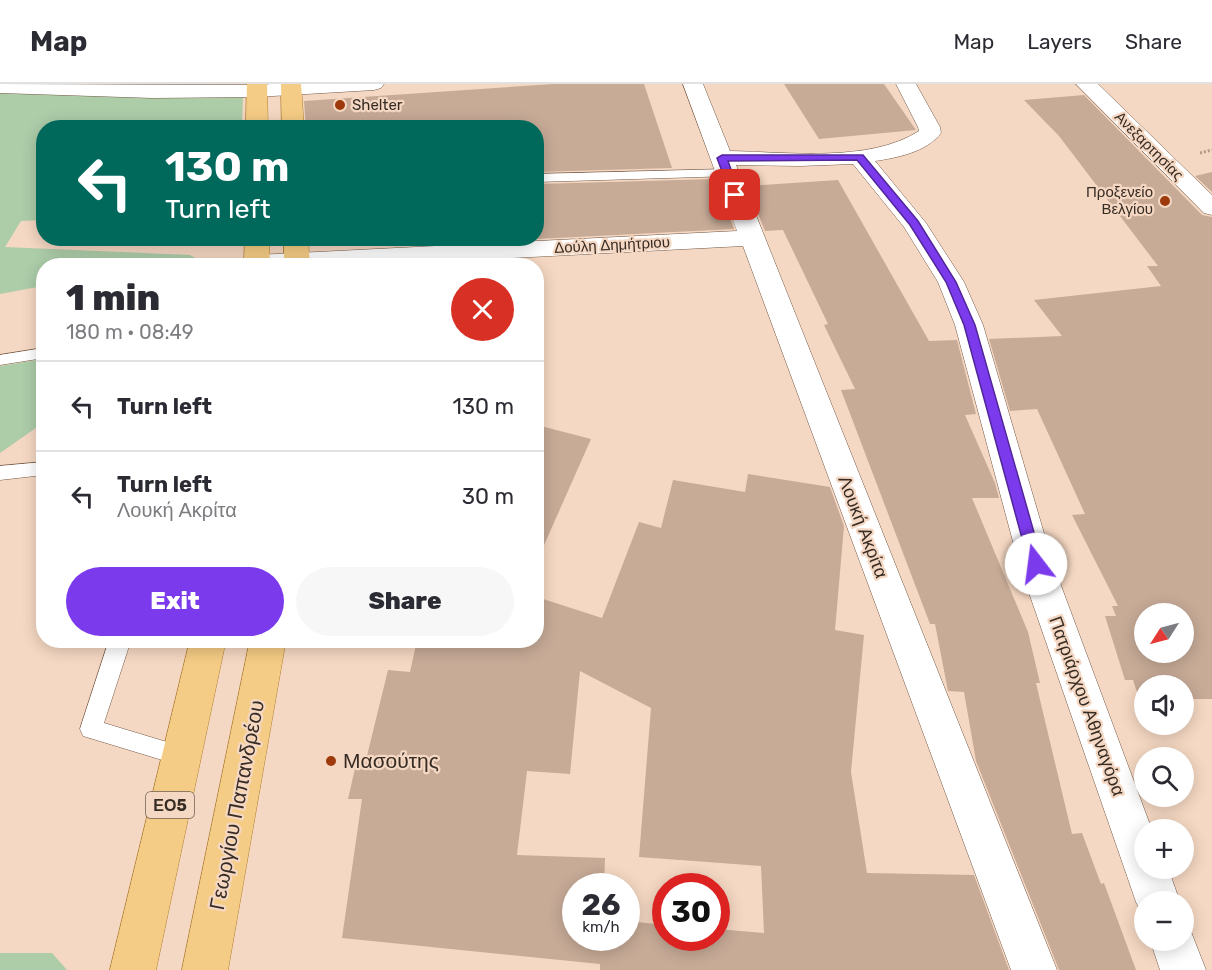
<!DOCTYPE html>
<meta charset="utf-8">
<style>
body{margin:0;font-family:Rubik,sans-serif;background:#f7f7f7;color:#2b2b33;height:100vh;display:flex;flex-direction:column;font-size:22px;white-space:nowrap}
*{box-sizing:border-box;margin:0}
p{font-size:20px;color:#7c7c81}
.icon{flex:none;width:33px;height:33px;fill:none;stroke:currentColor;stroke-width:2;stroke-linecap:round;stroke-linejoin:round}
.map{position:relative;flex:1;overflow:hidden}
.details{position:absolute;left:36px;top:174px;width:508px;height:390px;display:flex;flex-direction:column;background:#fff;border-radius:24px;box-shadow:0 3px 15px #0003}
.details>*{flex:none}
.top-card{position:absolute;left:36px;top:36px;width:508px;height:126px;border-radius:24px;box-shadow:0 3px 15px #0003;background:#00695c;color:#fff;overflow:hidden}
.needle{width:39px;rotate:234deg}
.tools{position:absolute;left:1134px;top:519px;display:grid;gap:12px}
.tools a{display:grid;place-items:center;width:60px;height:60px;border-radius:50%;background:#fff;box-shadow:0 3px 15px #0003;font-size:30px}
.speed{position:absolute;left:562px;top:789px;display:flex;gap:12px;font-size:30px;font-weight:700;text-align:center}
.speed>*{display:grid;place-content:center;width:78px;height:78px;border-radius:50%;background:#fff;box-shadow:0 3px 15px #0003;line-height:1}
.speed small{font-size:15px;font-weight:400}
.speed .limit{border:9px solid #d22;background:#fff;color:#111}
.pin{position:absolute;display:grid;place-items:center;width:51px;height:51px;color:#fff;margin:-26px;border-radius:12px;box-shadow:0 3px 9px #0006}
.me{position:absolute;width:66px;margin:-33px;rotate:345deg;stroke-linejoin:round;filter:drop-shadow(0 0 4px #0008)}
.turn{display:flex;align-items:center;gap:21px;height:126px;padding:0 30px;font-size:27px}
.turn .icon{width:78px;height:78px;stroke-width:2.5}
.turn b{display:block;font-size:42px;line-height:51px}
.round{display:grid;place-items:center;flex:none;width:63px;height:63px;border-radius:32px;background:#f7f7f7}
.summary{display:flex;align-items:center;justify-content:space-between;height:102px;padding:0 30px}
h1{font-size:36px;font-weight:800;line-height:45px}
.action{display:flex;gap:12px;margin-top:auto;padding:12px 30px}
.action a{flex:1;height:69px;border-radius:36px;background:#7c3aed;color:#fff;font-size:24px;font-weight:800;line-height:69px;text-align:center}
.action a+a{background:#f7f7f7;color:#2b2b33}
ul{padding:0;list-style:none}
li{display:flex;align-items:center;gap:18px;height:90px;padding:0 30px;border-top:2px solid #e1e1e2}
li div{flex:1}
li b{display:block;font-size:22px}
li em{font-style:normal}
header{display:flex;align-items:center;gap:36px;box-sizing:border-box;height:84px;padding:0 30px;background:#fff;border-bottom:2px solid #e1e1e2}
header strong{font-size:28px}
nav{display:flex;gap:33px;margin-inline-start:auto;font-size:21px}
.map>svg:first-child{display:block}
.green{fill:#adcda9}
.building{fill:#c7ab97;fill-rule:evenodd}
.lines{fill:none;stroke-linecap:round;stroke-linejoin:round}
.service-casing{stroke:#725947;stroke-width:1}
.minor-casing{stroke:#725947;stroke-width:1}
.tertiary-casing{stroke:#725947;stroke-width:1}
.secondary-casing{stroke:#725947;stroke-width:1}
.primary-casing{stroke:#af7e2e;stroke-width:1}
.path{stroke:#b29b8b;stroke-width:3;stroke-dasharray:2 2;stroke-linecap:butt}
.service{fill:#fff;fill-rule:evenodd}
.minor{fill:#fff;fill-rule:evenodd}
.tertiary{fill:#fff;fill-rule:evenodd}
.secondary{fill:#fff;fill-rule:evenodd}
.primary{fill:#f5cc85;fill-rule:evenodd}
.route{fill:#7c3aed;stroke:#51269a;stroke-width:1.5}
.poi-dot{fill:#9e390b;stroke:#f5d8c3;stroke-width:2}
.labels{text-anchor:middle;stroke-width:4.5;stroke-linejoin:round;paint-order:stroke}
.far-poi-label{font-size:15px;fill:#372c24;stroke:#f5d8c3;text-anchor:start}
.far-street-label{font-size:15px;fill:#372c24;stroke:#f5d8c3}
.shield{fill:#f5d8c3;stroke:#706054;stroke-width:1.5}
.shield-label{font-size:16px;font-weight:bold;fill:#372c24}
.street-label{font-size:18px;fill:#372c24;stroke:#f5d8c3}
.near-poi-label{font-size:21px;fill:#372c24;stroke:#f5d8c3;text-anchor:start}
.near-street-label{font-size:21px;fill:#372c24;stroke:#f5d8c3}
</style>
<header>
<strong>Map</strong>
<nav><a>Map</a><a>Layers</a><a>Share</a></nav>
</header>
<div class="map">
<svg width="1212" height="886" viewBox="0 0 1212 886">
<rect width="100%" height="100%" fill="#f5d8c3"/>
<g class="green">
<polygon points="0,7 243,12 242,43 44,44 43,136 21,137 5,163 190,171 197,175 163,181 44,182 43,202 0,210"/>
<polygon points="43,275 43,339 0,369 0,282"/>
<polygon points="0,869 52,869 67,886 0,886"/>
</g>
<g class="building">
<polygon points="553,0 644,0 672,84 537,88 537,44 306,44 304,17"/>
<polygon points="784,0 884,0 916,46 819,55"/>
<path d="M1084,11L1202,131L1212,133V615H1184V602H1144V614H1139L1133,596H1125L1105,532H1116L1112,522H1118L1072,431L1085,430L1037,325L1010,327L989,255L1062,252L1034,216L1161,202L1147,182H1158L1059,52L1024,16ZM1144,530H1184V568H1144Z"/>
<polygon points="1212,88 1212,108 1195,92"/>
<polygon points="715,95 734,145 537,155 537,100"/>
<polygon points="838,96 929,257 957,256 976,330 965,331 995,399 999,414 972,414 1028,548 1040,599 1036,599 1072,750 1082,749 1101,800 1104,799 1136,886 1059,886 976,677 964,608 948,607 935,540 930,540 841,306 855,305 824,241 828,240 783,146 765,147 747,102"/>
<polygon points="537,341 591,355 537,477"/>
<path d="M748,390L830,403L844,442L835,546L864,551L851,688L867,789L974,791L1009,886H600V880L342,854L362,715H348L356,680H365L388,586L410,588L417,556H537V513L602,534L639,438L661,444L673,396L745,408ZM580,587L651,624L639,773L761,782L764,849L717,845V854H666V841L627,837V854H576V802H604L605,774L517,771L527,687L570,690Z"/>
</g>
<g class="lines">
<g class="service-casing">
<g id="service">
<polygon points="728,85 733,86 735,89 733,92 537,98 537,90"/>
<polygon points="44,264 44,274 0,281 0,271"/>
<polygon points="44,378 44,391 0,396 0,382"/>
<polygon points="109,556 131,556 104,639 190,665 194,672 190,679 182,682 83,652 80,645"/>
</g>
</g>
<g class="minor-casing">
<g id="minor">
<polygon points="0,0 256,1 263,3 266,7 263,11 256,13 153,14 0,9"/>
<path d="M683,0H703L730,67C788,68 869,79 919,47L918,43L896,0H916L940,43L941,49C927,68 896,74 875,77L926,139L964,198L983,241L1053,480L1152,746H1144V784H1168L1180,818H1144V834L1136,818L1019,480L955,241L938,198L904,143L853,80L800,82L736,81L1057,886H1011L743,162L358,182H246L244,179L248,174L257,171L737,147Z"/>
<polygon points="1184,838 1188,840 1206,886 1160,886 1150,856 1184,856"/>
</g>
</g>
<g class="tertiary-casing">
<polygon id="tertiary" points="384,0 381,4 374,6 256,13 249,11 246,7 249,3 270,0"/>
</g>
<g class="secondary-casing">
<polygon id="secondary" points="1076,0 1098,0 1212,111 1212,131 1204,129"/>
</g>
<g class="primary-casing">
<g id="primary">
<polygon points="247,0 267,0 268,44 246,44"/>
<polygon points="281,0 301,0 304,44 282,44"/>
<polygon points="245,154 269,154 270,182 244,182"/>
<polygon points="284,154 308,154 310,182 284,182"/>
<polygon points="190,556 226,556 156,886 110,886"/>
<polygon points="250,556 286,556 228,886 182,886"/>
</g>
</g>
<polyline class="path" points="1200,69 1212,66"/>
<use href="#service" class="service"/>
<use href="#minor" class="minor"/>
<use href="#tertiary" class="tertiary"/>
<use href="#secondary" class="secondary"/>
<use href="#primary" class="primary"/>
</g>
<polygon class="route" points="863,71 918,137 956,198 975,241 1043,480 1041,483 1031,483 1029,480 964,241 946,198 910,141 857,76 728,77 740,111 735,113 731,111 717,74 722,71"/>
<g class="poi-dot">
<circle cx="340" cy="21" r="6"/>
<circle cx="1165" cy="117" r="6"/>
<circle cx="331" cy="677" r="6"/>
</g>
<g class="labels">
<g class="far-poi-label">
<text x="352" y="26">Shelter</text>
<text x="1153" y="113" text-anchor="end">Προξενείο<tspan x="1153" dy="17">Βελγίου</tspan></text>
</g>
<g class="far-street-label">
<text transform="translate(1149 62) rotate(45)" y="5">Ανεξαρτησίας</text>
<text transform="translate(612 161) rotate(-3)" y="5">Δούλη Δημήτριου</text>
</g>
<rect class="shield" x="146" y="708" width="48" height="26" rx="4.5"/>
<g class="shield-label">
<text x="170" y="727">ΕΟ5</text>
</g>
<g class="street-label">
<text transform="translate(863 443) rotate(69)" y="6">Λουκή Ακρίτα</text>
<text transform="translate(1087 622) rotate(70)" y="6">Πατριάρχου Αθηναγόρα</text>
</g>
<g class="near-poi-label">
<text x="343" y="684">Μασούτης</text>
</g>
<g class="near-street-label">
<text transform="translate(237 721) rotate(-79)" y="7">Γεωργίου Παπανδρέου</text>
</g>
</g>
</svg>
<div class="tools">
<a><svg class="needle" viewBox="-14 -14 28 28"><path d="M0-13l5 13h-10z" fill="#e53935"/><path d="M0 13l5-13h-10z" fill="#7c7c81"/></svg></a>
<a><svg class="icon" aria-label="sound" viewBox="0 0 24 24"><path d="M4 9h4l5-4v14l-5-4H4zM17 9q2 3 0 6"/></svg></a>
<a><svg class="icon" aria-label="search" viewBox="0 0 24 24"><circle cx="10" cy="10" r="6"/><path d="M15 15l6 6"/></svg></a>
<a>+</a>
<a>−</a>
</div>
<div class="speed"><div>26<small>km/h</small></div><div class="limit">30</div></div>
<div class="pin" style="left:735px;top:111px;background:#d93025"><svg class="icon" aria-label="arrive" viewBox="0 0 24 24"><path d="M6 21V4h12l-3 4 3 4H6"/></svg></div>
<svg class="me" style="left:1036px;top:480px" viewBox="-20 -20 40 40"><circle r="19" fill="#fff"/><path d="M0-13L10 11 0 6-10 11z" fill="#7c3aed"/></svg>
<div class="top-card">
<div class="turn"><svg class="icon" aria-label="left" viewBox="0 0 24 24"><path d="M17 20v-9H6M10 6l-5 5 5 5"/></svg><div><b>130 m</b>Turn left</div></div>
</div>
<section class="details">
<div class="summary"><div><h1>1 min</h1><p>180 m · 08:49</p></div><a class="round" style="background:#d93025;color:#fff"><svg class="icon" aria-label="close" viewBox="0 0 24 24"><path d="M6 6l12 12M18 6L6 18"/></svg></a></div>
<ul>
<li><svg class="icon" aria-label="left" viewBox="0 0 24 24"><path d="M17 20v-9H6M10 6l-5 5 5 5"/></svg><div><b>Turn left</b></div><em>130 m</em></li>
<li><svg class="icon" aria-label="left" viewBox="0 0 24 24"><path d="M17 20v-9H6M10 6l-5 5 5 5"/></svg><div><b>Turn left</b><p>Λουκή Ακρίτα</p></div><em>30 m</em></li>
</ul>
<div class="action"><a>Exit</a><a>Share</a></div>
</section>
</div>
